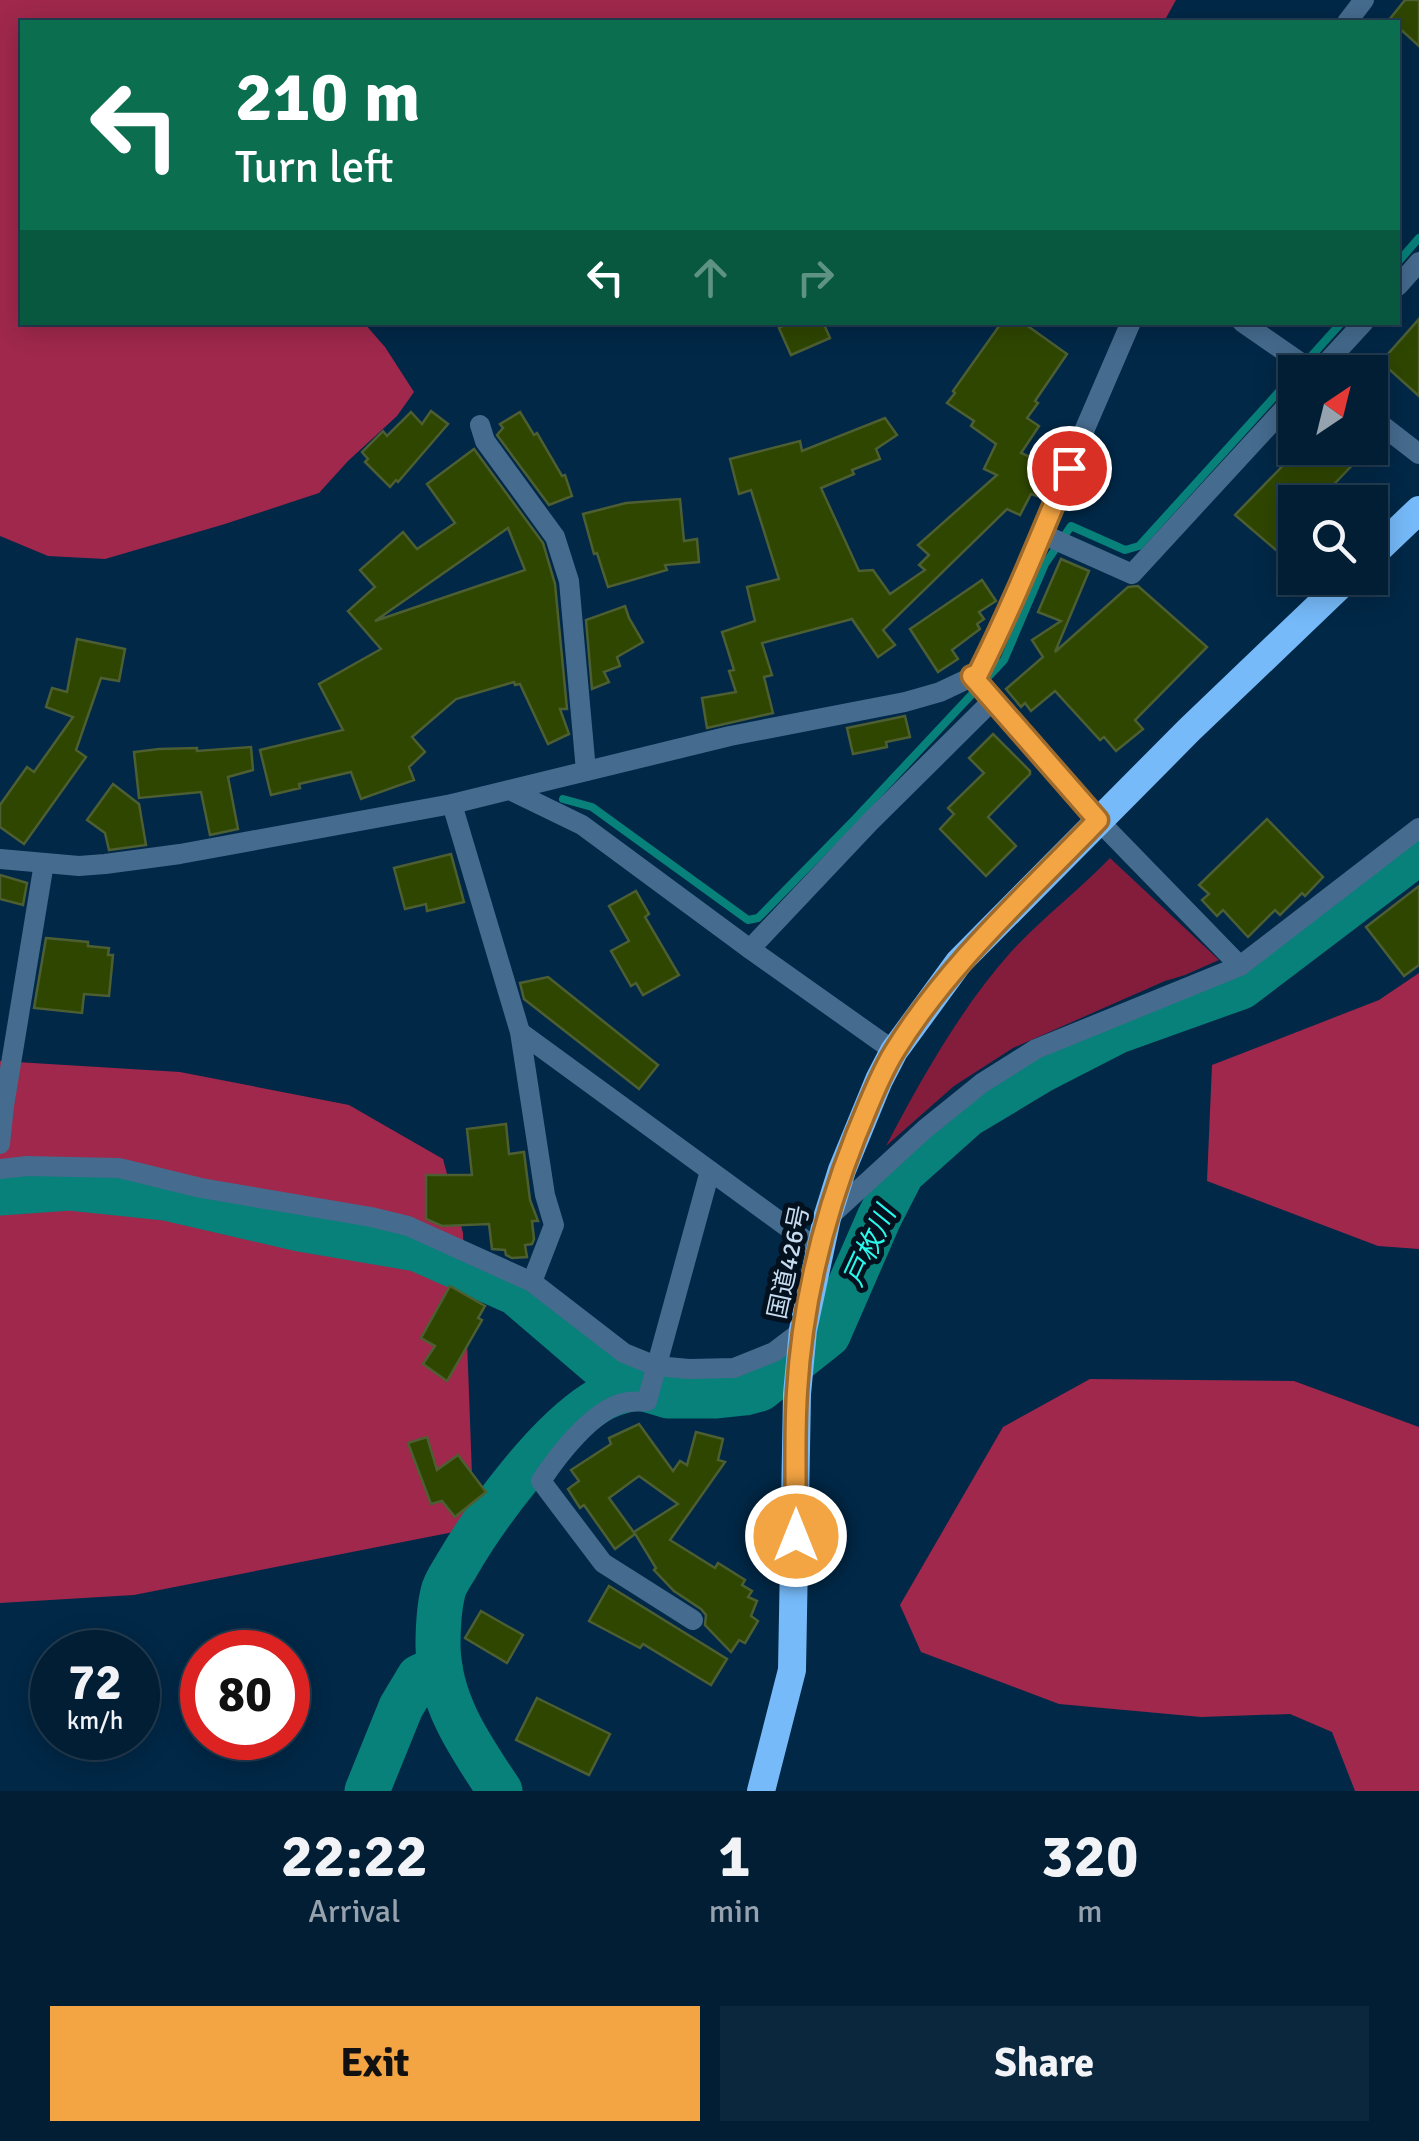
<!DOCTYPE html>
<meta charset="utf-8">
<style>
body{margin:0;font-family:Signika,"Noto Sans JP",sans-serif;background:#0b273d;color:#f1f3f6;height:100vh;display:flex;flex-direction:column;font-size:38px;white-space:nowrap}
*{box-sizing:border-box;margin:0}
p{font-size:32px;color:#96a2ad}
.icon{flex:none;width:55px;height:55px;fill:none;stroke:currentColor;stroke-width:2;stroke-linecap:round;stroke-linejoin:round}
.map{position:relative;height:1791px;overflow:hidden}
.drawer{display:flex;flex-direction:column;background:#011e35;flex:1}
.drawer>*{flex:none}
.top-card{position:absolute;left:20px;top:20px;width:1380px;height:305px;border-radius:0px;box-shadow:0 5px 25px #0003,0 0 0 2px #233c50;background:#0b6e4f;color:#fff;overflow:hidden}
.needle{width:65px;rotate:35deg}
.tools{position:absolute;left:1278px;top:355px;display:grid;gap:20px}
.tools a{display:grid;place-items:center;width:110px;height:110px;border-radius:0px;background:#011e35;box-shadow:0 5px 25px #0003,0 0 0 2px #233c50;font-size:50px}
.speed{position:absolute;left:30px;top:1630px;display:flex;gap:20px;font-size:50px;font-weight:700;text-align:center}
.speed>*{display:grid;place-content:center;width:130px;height:130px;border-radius:50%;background:#011e35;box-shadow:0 5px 25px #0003,0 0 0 2px #233c50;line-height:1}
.speed small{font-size:25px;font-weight:400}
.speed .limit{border:15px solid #d22;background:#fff;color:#111}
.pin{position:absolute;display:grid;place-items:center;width:85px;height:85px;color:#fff;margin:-42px;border:5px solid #fff;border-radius:50%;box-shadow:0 2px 10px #0007}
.me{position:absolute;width:110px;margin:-55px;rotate:0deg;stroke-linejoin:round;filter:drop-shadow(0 0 8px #0008)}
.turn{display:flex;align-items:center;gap:35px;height:210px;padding:0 50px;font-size:45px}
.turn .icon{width:130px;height:130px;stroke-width:2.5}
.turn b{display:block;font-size:70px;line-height:85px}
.lanes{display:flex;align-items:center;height:95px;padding:0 50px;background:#0003;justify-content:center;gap:50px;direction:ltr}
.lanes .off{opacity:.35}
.eta{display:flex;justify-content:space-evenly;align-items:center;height:170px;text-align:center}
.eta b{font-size:60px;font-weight:700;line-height:70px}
.action{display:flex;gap:20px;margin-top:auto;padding:20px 50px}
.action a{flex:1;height:115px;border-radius:0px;background:#f3a443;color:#111;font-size:40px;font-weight:700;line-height:115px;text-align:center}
.action a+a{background:#0b273d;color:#f1f3f6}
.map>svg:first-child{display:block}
.green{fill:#841c3c}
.forest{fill:#9f284c}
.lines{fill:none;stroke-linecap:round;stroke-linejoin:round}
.stream{stroke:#07817a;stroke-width:8}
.river{stroke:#07817a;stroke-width:45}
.building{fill:#2f4600;stroke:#4c5e32;stroke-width:2.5;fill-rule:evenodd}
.minor{stroke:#456b8e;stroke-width:20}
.tertiary{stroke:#456b8e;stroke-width:20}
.trunk{stroke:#76baf9;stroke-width:28}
.route-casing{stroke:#9e6b2c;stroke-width:25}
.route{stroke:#f3a443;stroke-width:18}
.labels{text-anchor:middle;stroke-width:10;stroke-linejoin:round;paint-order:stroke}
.street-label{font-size:25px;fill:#c7dbef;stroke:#03101e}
.water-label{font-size:28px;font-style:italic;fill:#29f8eb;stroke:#03101e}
</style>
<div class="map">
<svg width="1419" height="1791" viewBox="0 0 1419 1791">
<rect width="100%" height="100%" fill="#012847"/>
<path class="green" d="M1110,858L1219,960L1185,975L1165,981L1013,1048L954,1086L886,1146C920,1081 961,1008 1010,953C1041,919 1078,891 1110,858Z"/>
<g class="forest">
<polygon points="0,0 1176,0 1166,18 1159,22 22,22 22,322 364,323 385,347 414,392 397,416 348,461 319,493 225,524 105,559 48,556 0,536"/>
<polygon points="1419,973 1419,1249 1378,1246 1207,1181 1212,1065 1379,1000"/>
<polygon points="0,1061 180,1072 349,1105 443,1159 463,1233 474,1528 134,1595 0,1603"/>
<polygon points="1090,1379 1294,1381 1419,1427 1419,1791 1355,1791 1332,1732 1290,1714 1201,1717 1059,1704 921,1652 900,1605 1003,1427"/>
</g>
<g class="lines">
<g class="stream">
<polyline points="1398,262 1419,238"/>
<polyline points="1306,362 1342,322"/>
<polyline points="563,799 592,807 748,920 758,918 856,818 1004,660 1045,564 1071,526 1125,550 1139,546 1295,374"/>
</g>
<g class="river">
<polyline points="0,1193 70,1188 166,1198 300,1229 417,1249 516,1293 600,1365 638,1387 668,1396 717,1396 745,1393 760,1389 828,1335 879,1218 902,1173 967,1115 1042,1070 1118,1031 1241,987 1419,852"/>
<polyline points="367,1791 401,1707 419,1677 440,1667"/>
<path d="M500,1791C470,1746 439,1702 438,1646C438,1629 439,1608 443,1592C445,1583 452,1574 457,1565C486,1515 546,1434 595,1403C608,1394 622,1391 638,1387"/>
</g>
</g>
<g class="building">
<polygon points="1405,0 1419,0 1419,46 1398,27 1398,22 1389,20"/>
<polygon points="1419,319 1419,396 1381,362"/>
<polygon points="791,322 823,322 830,338 791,355 779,328"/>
<polygon points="1002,322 1022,322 1067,354 1035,401 1038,403 1027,418 1039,426 1021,453 1049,465 1037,496 1031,494 1020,515 1007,509 883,630 895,645 878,657 852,619 762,643 772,675 764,677 773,713 707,728 702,698 736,692 729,671 734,670 722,632 755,621 747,587 779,579 751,490 739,494 730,459 800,441 802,451 885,418 897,435 876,449 880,459 852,470 854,474 821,488 859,571 873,570 890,594 925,570 919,565 929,555 918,545 997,475 984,469 996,444 971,426 974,421 947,403 955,393 953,391"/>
<polygon points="431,411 448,424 398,482 396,480 390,487 365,462 368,459 362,452 383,431 387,436 411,412 422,424"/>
<polygon points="520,412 534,435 537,433 562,476 565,475 572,496 549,505 497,435 503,428 500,424"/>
<polygon points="1300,448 1345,448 1358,459 1317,502 1295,502 1295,551 1284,541 1276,550 1235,515"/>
<path d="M474,449L543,543L555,584L567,709H560L569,734L548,744L520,684L515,685L514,682L456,699L412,737L425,752L409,767L414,780L361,799L351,772L299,784L300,788L271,795L260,750L343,730L319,684L381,649L348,611L375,587L360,570L403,532L417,549L455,523L427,484ZM508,528L525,570L375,621Z"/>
<polygon points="680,499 684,541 697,539 699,562 665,565 667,570 608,587 597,553 594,554 583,514 626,503"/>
<polygon points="1061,559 1089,571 1055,652 1128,587 1138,586 1207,647 1135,720 1143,729 1116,751 1104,737 1100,740 1055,691 1031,711 1025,703 1021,707 1006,689 1043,657 1032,640 1061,621 1038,612"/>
<polygon points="982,580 996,601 979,612 984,619 977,624 980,629 952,650 958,659 938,672 910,629"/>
<polygon points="625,606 629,618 643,642 617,657 620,666 604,672 609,682 592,689 586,620"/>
<polygon points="77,639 125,649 119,681 101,678 76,750 86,757 24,844 0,827 0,805 27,767 34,772 73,717 46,707 52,688 67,692"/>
<polygon points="905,716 910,737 886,742 887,747 853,754 847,728"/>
<polygon points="993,734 1030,771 1030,774 988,817 1016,846 986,876 940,829 954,814 948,808 984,773 969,758"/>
<polygon points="251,747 253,770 228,777 238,829 210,835 201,792 139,798 134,752 159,749 197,748 197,751"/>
<polygon points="113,784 139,804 146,845 109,850 105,833 87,820"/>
<polygon points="1267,819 1323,877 1305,896 1302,893 1280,915 1275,910 1248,937 1223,910 1217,916 1202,900 1209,894 1199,885"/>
<polygon points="451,854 464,902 427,911 426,904 405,909 394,868"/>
<polygon points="0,875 27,883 23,905 0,899"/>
<polygon points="1419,886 1419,965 1404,976 1366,927"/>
<polygon points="636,891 649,914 645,917 679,975 643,995 636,983 631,986 611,951 629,941 609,906"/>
<polygon points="46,938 88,942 88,946 109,948 108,955 113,955 109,996 84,994 82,1013 34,1008"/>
<polygon points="548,977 658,1065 639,1089 524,999 520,983"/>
<polygon points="506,1124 509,1154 524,1152 530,1200 538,1221 532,1221 534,1239 532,1244 525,1245 527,1257 512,1258 506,1255 505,1250 492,1249 489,1224 442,1226 426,1219 426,1175 472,1175 467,1129"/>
<polygon points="450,1286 485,1306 478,1318 482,1320 447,1381 423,1364 435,1346 421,1338"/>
<polygon points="639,1424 673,1471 680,1461 687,1465 696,1432 723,1439 718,1460 725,1462 670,1540 715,1568 718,1563 745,1580 742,1585 752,1591 748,1597 757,1601 751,1616 758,1621 745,1643 739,1640 731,1652 705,1625 706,1615 701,1609 674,1591 654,1570 656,1568 634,1532 678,1504 639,1476 609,1498 635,1534 615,1549 584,1505 580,1508 568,1489 579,1481 571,1470 611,1444 609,1438"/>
<polygon points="427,1437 437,1470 458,1455 486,1492 455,1517 442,1501 431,1504 408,1443"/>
<polygon points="609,1586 727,1659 711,1685 643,1644 640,1648 589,1621"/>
<polygon points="481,1611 523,1635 507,1663 465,1638"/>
<polygon points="537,1698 610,1734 589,1775 516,1740"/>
</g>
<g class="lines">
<g class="minor">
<polyline points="1398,286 1419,262"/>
<polyline points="1242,322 1314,372"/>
<polyline points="1318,372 1364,322"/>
<polyline points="1370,416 1419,454"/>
<polyline points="480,425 485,441 555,537 569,581 586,771"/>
<polyline points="1040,533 1132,574 1295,397"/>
<polyline points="972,676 1098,820 1240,966"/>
<polyline points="452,804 520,1032 545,1195 554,1225 532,1282"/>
<polyline points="750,949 870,822 993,700"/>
<polyline points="520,1032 820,1251"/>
<polyline points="0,1144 4,1106 44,863"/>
<polyline points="0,1169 27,1166 119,1168 201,1188 371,1217 408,1226 532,1282 624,1353 656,1366 689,1369 734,1368 774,1352 803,1330"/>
<polyline points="829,1217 925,1129 982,1083 1036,1049 1240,966 1419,828"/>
<path d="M693,1620L603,1563L541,1481C558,1455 592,1411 623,1403C630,1401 639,1402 647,1401L710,1171"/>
</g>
<g class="tertiary">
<polyline points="1347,22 1364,0"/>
<polyline points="510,790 582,825 750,949 894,1051"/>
<polyline points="0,859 79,866 105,864 180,854 452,804 730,736 905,702 940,692 978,674 1012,606 1040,533 1131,322"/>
</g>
<g class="trunk">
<polyline points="1370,557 1419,510"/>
<polyline points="761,1791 792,1670 797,1394 803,1330 827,1218 842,1170 879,1080 894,1051 959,962 1189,730 1348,578"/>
</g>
</g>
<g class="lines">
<g class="route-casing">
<path id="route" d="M796,1536C796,1488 794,1440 797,1392C802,1304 824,1216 856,1135C868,1107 878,1078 894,1052C948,964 1027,894 1098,820L972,676L978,674C1012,607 1040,537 1069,468"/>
</g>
<use href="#route" class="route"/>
</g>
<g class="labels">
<g class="street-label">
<text transform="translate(788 1262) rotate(-78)" y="9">国道426号</text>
</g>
<g class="water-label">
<text transform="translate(869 1246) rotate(-65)" y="10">戸枚川</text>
</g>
</g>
</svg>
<div class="tools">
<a><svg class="needle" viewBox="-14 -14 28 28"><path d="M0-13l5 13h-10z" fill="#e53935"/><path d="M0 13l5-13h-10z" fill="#96a2ad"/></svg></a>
<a><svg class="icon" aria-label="search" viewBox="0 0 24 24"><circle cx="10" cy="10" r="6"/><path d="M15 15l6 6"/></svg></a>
</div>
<div class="speed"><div>72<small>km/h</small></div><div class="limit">80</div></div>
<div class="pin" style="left:1069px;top:468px;background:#d93025"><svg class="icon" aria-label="arrive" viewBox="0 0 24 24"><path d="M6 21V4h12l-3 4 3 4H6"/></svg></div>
<svg class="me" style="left:796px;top:1536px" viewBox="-20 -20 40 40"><circle r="17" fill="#f3a443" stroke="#fff" stroke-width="3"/><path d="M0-11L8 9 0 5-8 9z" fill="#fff"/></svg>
<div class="top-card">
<div class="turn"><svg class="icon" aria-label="left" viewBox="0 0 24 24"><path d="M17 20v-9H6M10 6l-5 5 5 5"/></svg><div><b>210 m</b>Turn left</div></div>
<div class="lanes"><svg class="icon" aria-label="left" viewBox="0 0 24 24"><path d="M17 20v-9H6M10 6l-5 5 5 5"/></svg><svg class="icon off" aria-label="ahead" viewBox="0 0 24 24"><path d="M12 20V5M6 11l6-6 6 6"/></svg><svg class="icon off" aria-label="right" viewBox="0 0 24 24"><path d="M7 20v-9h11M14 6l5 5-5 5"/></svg></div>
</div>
</div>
<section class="drawer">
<div class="eta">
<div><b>22:22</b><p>Arrival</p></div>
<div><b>1</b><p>min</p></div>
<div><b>320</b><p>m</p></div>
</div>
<div class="action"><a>Exit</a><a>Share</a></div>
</section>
